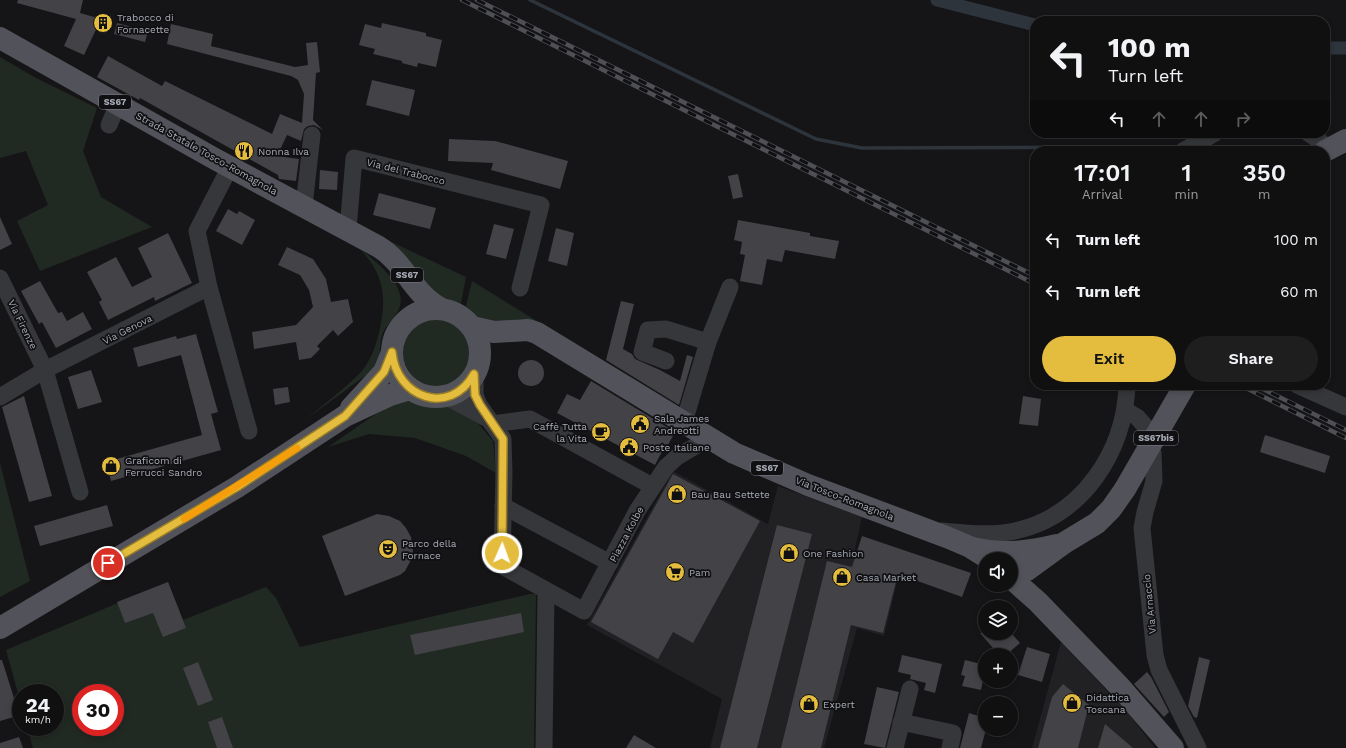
<!DOCTYPE html>
<meta charset="utf-8">
<style>
body{margin:0;font-family:"Work Sans",sans-serif;background:#1e1e1f;color:#f1f3f6;height:100vh;display:flex;flex-direction:column;font-size:15px;white-space:nowrap}
*{box-sizing:border-box;margin:0}
p{font-size:13px;color:#9c9d9f}
.icon{flex:none;width:22px;height:22px;fill:none;stroke:currentColor;stroke-width:2;stroke-linecap:round;stroke-linejoin:round}
.map{position:relative;flex:1;overflow:hidden}
.drawer{position:absolute;left:1030px;top:146px;width:300px;height:244px;display:flex;flex-direction:column;background:#101011;border-radius:16px;box-shadow:0 2px 6px #0003,0 0 0 1px #303031}
.drawer>*{flex:none}
.top-card{position:absolute;left:1030px;top:16px;width:300px;height:122px;border-radius:16px;box-shadow:0 2px 6px #0003,0 0 0 1px #303031;background:#101011;color:#f1f3f6;overflow:hidden}
.fabs{position:absolute;left:978px;top:552px;display:grid;gap:8px}
.fabs a{display:grid;place-items:center;width:40px;height:40px;border-radius:50%;background:#101011;box-shadow:0 2px 6px #0003,0 0 0 1px #303031;font-size:20px}
.speed{position:absolute;left:12px;top:684px;display:flex;gap:8px;font-size:20px;font-weight:700;text-align:center}
.speed>*{display:grid;place-content:center;width:52px;height:52px;border-radius:50%;background:#101011;box-shadow:0 2px 6px #0003,0 0 0 1px #303031;line-height:1}
.speed small{font-size:10px;font-weight:400}
.speed .limit{border:6px solid #d22;background:#fff;color:#111}
.pin{position:absolute;display:grid;place-items:center;width:34px;height:34px;color:#fff;margin:-17px;border:2px solid #fff;border-radius:50%;box-shadow:0 1px 4px #0007}
.me{position:absolute;width:44px;margin:-22px;rotate:2deg;stroke-linejoin:round;filter:drop-shadow(0 0 3px #0008)}
.turn{display:flex;align-items:center;gap:14px;height:84px;padding:0 12px;font-size:18px}
.turn .icon{width:52px;height:52px;stroke-width:2.5}
.turn b{display:block;font-size:28px;line-height:34px}
.lanes{display:flex;align-items:center;height:38px;padding:0 12px;background:#0003;justify-content:center;gap:20px;direction:ltr}
.lanes .off{opacity:.35}
.eta{display:flex;justify-content:space-evenly;align-items:center;height:68px;text-align:center}
.eta b{font-size:24px;font-weight:600;line-height:28px}
.action{display:flex;gap:8px;margin-top:auto;padding:8px 12px}
.action a{flex:1;height:46px;border-radius:24px;background:#e5bd3e;color:#111;font-size:16px;font-weight:600;line-height:46px;text-align:center}
.action a+a{background:#1e1e1f;color:#f1f3f6}
ul{padding:0;list-style:none}
li{display:flex;align-items:center;gap:12px;height:52px;padding:0 12px}
li div{flex:1}
li b{display:block;font-size:15px}
li em{font-style:normal}
.map>svg:first-child{display:block}
.built{fill:#212124}
.green{fill:#212923;fill-rule:evenodd}
.lines{fill:none;stroke-linecap:round;stroke-linejoin:round}
.stream{stroke:#2e343c;stroke-width:3.5}
.canal{stroke:#2e343c;stroke-width:13}
.building{fill:#424247}
.minor{stroke:#36373b;stroke-width:17}
.major{stroke:#52535a;stroke-width:22}
.rail-casing{stroke:#4f5056;stroke-width:4.5}
.rail{stroke:#101012;stroke-width:3;stroke-dasharray:9;stroke-linecap:butt}
.major-bridge{stroke:#52535a;stroke-width:22}
.route-casing{stroke:#957b28;stroke-width:10}
.route{stroke:#e5bd3e;stroke-width:7}
.slow{stroke:#f59e0b;stroke-width:7}
.labels{text-anchor:middle;stroke-width:3.5;stroke-linejoin:round;paint-order:stroke}
.shield{fill:#101012;stroke:#7a7c85;stroke-width:1}
.shield-label{font-size:9px;font-weight:bold;fill:#a8abb6}
.poi-label{font-size:10px;fill:#a8abb6;stroke:#101012;text-anchor:start}
.street-label{font-size:10px;fill:#a8abb6;stroke:#101012}
</style>
<div class="map">
<svg width="1346" height="748" viewBox="0 0 1346 748">
<rect width="100%" height="100%" fill="#151517"/>
<g class="built">
<polygon points="673,471 768,524 778,486 862,517 853,558 899,574 884,636 857,628 824,748 710,748 722,699 587,625"/>
<polygon points="1061,642 1129,714 1155,748 1032,748"/>
</g>
<g class="green">
<polygon points="0,57 36,78 97,108 83,151 101,197 152,227 40,271 17,221 48,205 26,151 0,158"/>
<polygon points="383,238 466,277 461,303 439,297"/>
<path d="M359,248C374,260 406,284 400,306C397,317 386,324 382,335C379,346 381,357 376,368L305,420C323,405 342,391 359,374C370,363 375,348 379,333C387,298 385,275 359,248Z"/>
<polygon points="472,281 545,326 521,319 501,323 480,319 466,306"/>
<circle cx="436" cy="353" r="34"/>
<polygon points="403,398 423,403 457,406 477,422 493,441 496,473 466,456 415,438 369,434 328,447 396,400"/>
<polygon points="0,463 30,581 0,597"/>
<path d="M168,582L183,620L266,587L276,598L300,647L530,594H536L534,748H33L27,727H55V693H21V704L6,650ZM81,693H115V727H81Z"/>
</g>
<g class="lines">
<g class="stream">
<polyline points="530,0 816,139 862,148 1145,147"/>
<polyline points="1208,148 1273,148"/>
</g>
<g class="canal">
<polyline points="937,0 1035,25"/>
<polyline points="1325,48 1346,48"/>
</g>
</g>
<g class="building">
<polygon points="18,0 83,0 80,13 101,19 84,55 64,46 76,19 17,3"/>
<polygon points="117,23 148,31 145,42 114,34"/>
<polygon points="382,23 426,33 426,36 442,40 436,67 418,63 417,67 402,63 402,61 373,54 375,49 359,45 365,24 381,28"/>
<polygon points="171,24 213,34 211,46 295,67 308,65 306,43 317,42 320,72 316,73 313,120 323,130 314,125 308,126 304,129 301,141 287,135 277,156 299,159 296,181 279,179 278,175 140,98 139,100 97,77 108,56 162,86 165,81 272,134 280,114 302,123 304,94 298,80 291,76 167,44"/>
<polygon points="372,80 415,90 409,116 366,105"/>
<polygon points="449,139 495,141 568,161 560,189 491,170 493,163 448,161"/>
<polygon points="320,170 338,172 337,190 319,189"/>
<polygon points="738,174 743,197 733,199 728,176"/>
<polygon points="379,193 436,208 430,229 373,215"/>
<polygon points="228,209 237,214 239,211 255,220 242,245 216,231"/>
<polygon points="0,217 12,244 0,250"/>
<polygon points="738,220 810,233 810,236 839,241 835,259 785,250 782,262 767,259 762,285 740,281 745,255 740,254 742,242 734,240"/>
<polygon points="494,224 514,229 506,259 486,254"/>
<polygon points="556,228 574,233 567,266 548,261"/>
<polygon points="168,233 192,283 155,301 154,297 108,320 99,302 102,300 87,272 116,257 132,287 152,277 138,248"/>
<polygon points="287,247 313,259 326,279 331,302 348,299 353,322 338,336 333,330 317,346 320,349 311,358 299,360 296,342 254,349 252,332 296,325 313,307 309,290 300,275 278,265"/>
<polygon points="40,281 58,313 62,312 67,321 83,312 92,329 56,348 42,322 39,324 21,291"/>
<polygon points="621,301 634,304 623,349 632,354 635,359 660,370 680,381 687,355 693,357 679,405 606,360"/>
<polygon points="196,334 218,412 211,414 221,450 111,481 106,462 202,435 181,355 138,367 133,348 176,336 177,339"/>
<circle cx="531" cy="373" r="13"/>
<polygon points="91,370 102,402 78,409 68,377"/>
<polygon points="591,381 675,432 668,445 666,444 655,465 557,413 567,394 580,400"/>
<polygon points="288,387 290,402 275,405 273,389"/>
<polygon points="24,396 52,496 29,502 2,407"/>
<polygon points="1023,396 1041,399 1038,426 1019,424"/>
<polygon points="1265,435 1330,456 1325,473 1260,452"/>
<polygon points="673,474 760,521 693,643 673,632 658,659 591,622"/>
<polygon points="107,505 113,526 40,546 34,526"/>
<polygon points="377,514 389,516 400,521 406,528 411,537 413,551 411,560 405,571 400,575 345,596 322,536"/>
<polygon points="777,525 812,534 757,748 720,748"/>
<polygon points="862,536 971,573 962,597 898,574 883,633 851,625 821,748 781,748 827,561 852,567"/>
<polygon points="168,582 186,628 163,637 153,613 125,623 117,602"/>
<polygon points="521,613 524,632 415,655 410,635"/>
<polygon points="980,633 1011,633 1020,643 1006,655 999,655"/>
<polygon points="1027,647 1050,654 1042,682 1018,675"/>
<polygon points="902,655 942,664 935,693 924,690 926,683 910,679 911,675 898,672"/>
<polygon points="1199,657 1210,660 1197,718 1194,717 1188,706"/>
<polygon points="0,660 2,660 18,711 13,713 14,717 0,721"/>
<polygon points="965,660 985,665 985,681 983,680 981,690 962,686 965,676 961,675"/>
<polygon points="198,662 213,700 198,706 183,668"/>
<polygon points="1147,672 1151,677 1169,712 1164,717 1134,684"/>
<polygon points="1063,684 1089,705 1078,748 1038,748 1052,697"/>
<polygon points="877,687 899,692 885,748 864,744"/>
<polygon points="969,713 985,718 985,733 981,748 960,748"/>
<polygon points="222,717 233,748 217,748 208,722"/>
<polygon points="1105,724 1133,748 1098,748"/>
<polygon points="634,735 656,748 626,748"/>
<polygon points="19,737 23,748 0,748 0,743"/>
</g>
<g class="lines">
<g class="minor">
<polyline points="109,125 118,104"/>
<polyline points="1308,133 1320,141 1326,150"/>
<polyline points="1183,151 1215,133"/>
<polyline points="230,167 197,231 209,287 249,431"/>
<polyline points="304,206 312,135"/>
<polyline points="348,229 354,158 541,205 520,288"/>
<polyline points="0,278 45,370 80,492"/>
<polyline points="708,342 730,287"/>
<polyline points="666,361 642,352 648,330 666,329 708,342 684,422"/>
<polyline points="475,374 475,395 479,405 503,439 504,472 502,566 584,611 637,511 666,467 677,457 709,438"/>
<polyline points="1297,385 1346,407"/>
<polyline points="0,397 45,370 209,287"/>
<polyline points="447,397 488,419"/>
<polyline points="1125,410 1137,417 1145,426"/>
<polyline points="492,424 530,419 652,486"/>
<polyline points="1153,452 1154,481 1145,512 1142,528 1155,655 1159,670 1198,748"/>
<polyline points="503,506 610,563"/>
<path d="M942,531C966,533 992,536 1015,531C1083,516 1125,451 1127,385"/>
<polyline points="901,722 953,733 950,748"/>
<polyline points="544,748 546,591"/>
<polyline points="895,748 910,689"/>
</g>
<g class="major">
<path d="M0,38L215,159L379,247C405,263 413,294 440,308"/>
<polyline points="1325,151 1346,140"/>
<circle cx="436" cy="353" r="44"/>
<polyline points="472,327 494,332 528,330 537,333 734,453 808,485 949,538 970,547 989,559"/>
<polyline points="351,408 384,372 392,352"/>
<path d="M972,548C1002,555 1028,552 1057,545"/>
<polyline points="1011,575 1018,574 1027,570 1064,543 1097,523 1111,509 1125,489"/>
<polyline points="1011,578 1038,602 1120,687 1173,748"/>
<polyline points="0,628 237,487 345,416 390,395 410,389"/>
</g>
<g class="rail-casing">
<g id="rail">
<polyline points="462,0 1035,284"/>
<polyline points="477,0 1035,276"/>
<polyline points="1240,385 1346,438"/>
<polyline points="1255,385 1346,430"/>
</g>
</g>
<use href="#rail" class="rail"/>
<polyline class="major-bridge" points="1125,489 1185,385"/>
</g>
<g class="lines">
<g class="route-casing">
<path id="route" d="M108,563L237,487L345,416L384,372L392,352C396,398 450,417 474,374L475,395L480,405L503,439L502,553"/>
</g>
<use href="#route" class="route"/>
<polyline class="slow" points="184,519 297,448"/>
</g>
<defs>
<g id="building-disc" transform="scale(1)"><circle r="9.5" fill="#e5bd3e" stroke="#101012"/><path d="M-4-6H4V6H1V3H-1V6H-4ZM-2.5-4.3h1.7v1.8h-1.7ZM.8-4.3h1.7v1.8H.8ZM-2.5-1h1.7V.8h-1.7ZM.8-1h1.7V.8H.8Z" fill="#111"/></g>
<g id="restaurant-disc" transform="scale(1)"><circle r="9.5" fill="#e5bd3e" stroke="#101012"/><path d="M-5-6h1v4h1v-4h1v4h1v-4h1v5L-1.5 .5V6h-2V.5L-5-1ZM5-6V6H3V1.5H1.5Q1.5-4 5-6Z" fill="#111"/></g>
<g id="civic-disc" transform="scale(1)"><circle r="9.5" fill="#e5bd3e" stroke="#101012"/><path d="M-.6-6.5H3V-4.5H.6V-3L4-1V1h2V6H-6V1h2V-1L-.6-3ZM-1.2 2.5V6h2.4V2.5Z" fill="#111"/></g>
<g id="cafe-disc" transform="scale(1)"><circle r="9.5" fill="#e5bd3e" stroke="#101012"/><path d="M-5.5-4.5H6V0H3Q3 3.5 0 3.5H-2.5Q-5.5 3.5-5.5 0ZM3-3.2v2h1.7v-2ZM-6 4.5H4V6H-6Z" fill="#111"/></g>
<g id="shop-disc" transform="scale(1)"><circle r="9.5" fill="#e5bd3e" stroke="#101012"/><path d="M-5-2.5h2.3a2.7 3.5 0 0 1 5.4 0H5L5.5 6h-11ZM-1.5-2.5h3a1.5 2.3 0 0 0-3 0Z" fill="#111"/></g>
<g id="theatre-disc" transform="scale(1)"><circle r="9.5" fill="#e5bd3e" stroke="#101012"/><path d="M-5-5.5Q0-4 5-5.5V0Q5 5 0 6Q-5 5-5 0ZM-3.3-2.5H-1v1.5H-3.3ZM1-2.5H3.3v1.5H1ZM-2.8 1Q0 5.5 2.8 1Z" fill="#111"/></g>
<g id="supermarket-disc" transform="scale(1)"><circle r="9.5" fill="#e5bd3e" stroke="#101012"/><path d="M-6-5.5h2.5l.6 2H6L4.5 2H-2.5L-4.4-4H-6ZM-1.5 3.2a1.3 1.3 0 1 0 .1 0ZM3 3.2a1.3 1.3 0 1 0 .1 0Z" fill="#111"/></g>
</defs>
<g fill-rule="evenodd">
<use href="#building-disc" x="103" y="23"/>
<use href="#restaurant-disc" x="244" y="151"/>
<use href="#civic-disc" x="640" y="424"/>
<use href="#cafe-disc" x="601" y="432"/>
<use href="#civic-disc" x="629" y="447"/>
<use href="#shop-disc" x="111" y="466"/>
<use href="#shop-disc" x="677" y="494"/>
<use href="#theatre-disc" x="388" y="549"/>
<use href="#shop-disc" x="789" y="553"/>
<use href="#supermarket-disc" x="675" y="572"/>
<use href="#shop-disc" x="842" y="577"/>
<use href="#shop-disc" x="1072" y="703"/>
<use href="#shop-disc" x="809" y="704"/>
</g>
<g class="labels">
<g class="shield">
<rect x="99" y="95" width="32" height="14" rx="3"/>
<rect x="391" y="268" width="32" height="14" rx="3"/>
<rect x="1134" y="431" width="44" height="14" rx="3"/>
<rect x="751" y="461" width="32" height="14" rx="3"/>
</g>
<g class="shield-label">
<text x="115" y="105">SS67</text>
<text x="407" y="278">SS67</text>
<text x="1156" y="441">SS67bis</text>
<text x="767" y="471">SS67</text>
</g>
<g class="poi-label">
<text x="117" y="21">Trabocco di<tspan x="117" dy="12">Fornacette</tspan></text>
<text x="258" y="155">Nonna Ilva</text>
<text x="654" y="422">Sala James<tspan x="654" dy="12">Andreotti</tspan></text>
<text x="587" y="430" text-anchor="end">Caffè Tutta<tspan x="587" dy="12">la Vita</tspan></text>
<text x="643" y="451">Poste Italiane</text>
<text x="125" y="464">Graficom di<tspan x="125" dy="12">Ferrucci Sandro</tspan></text>
<text x="691" y="498">Bau Bau Settete</text>
<text x="402" y="547">Parco della<tspan x="402" dy="12">Fornace</tspan></text>
<text x="803" y="557">One Fashion</text>
<text x="689" y="576">Pam</text>
<text x="856" y="581">Casa Market</text>
<text x="1086" y="701">Didattica<tspan x="1086" dy="12">Toscana</tspan></text>
<text x="823" y="708">Expert</text>
</g>
<g class="street-label">
<text transform="translate(207 153) rotate(29)" y="4">Strada Statale Tosco-Romagnola</text>
<text transform="translate(406 171) rotate(14)" y="4">Via del Trabocco</text>
<text transform="translate(23 324) rotate(64)" y="4">Via Firenze</text>
<text transform="translate(127 329) rotate(-27)" y="4">Via Genova</text>
<text transform="translate(845 498) rotate(21)" y="4">Via Tosco-Romagnola</text>
<text transform="translate(626 534) rotate(-62)" y="4">Piazza Kolbe</text>
<text transform="translate(1149 604) rotate(-96)" y="4">Via Arnaccio</text>
</g>
</g>
</svg>
<div class="fabs">
<a><svg class="icon" aria-label="sound" viewBox="0 0 24 24"><path d="M4 9h4l5-4v14l-5-4H4zM17 9q2 3 0 6"/></svg></a>
<a><svg class="icon" aria-label="layers" viewBox="0 0 24 24"><path d="M12 4l9 5-9 5-9-5zM3 14l9 5 9-5"/></svg></a>
<a>+</a>
<a>−</a>
</div>
<div class="speed"><div>24<small>km/h</small></div><div class="limit">30</div></div>
<div class="pin" style="left:108px;top:563px;background:#d93025"><svg class="icon" aria-label="arrive" viewBox="0 0 24 24"><path d="M6 21V4h12l-3 4 3 4H6"/></svg></div>
<svg class="me" style="left:502px;top:553px" viewBox="-20 -20 40 40"><circle r="17" fill="#e5bd3e" stroke="#fff" stroke-width="3"/><path d="M0-11L8 9 0 5-8 9z" fill="#fff"/></svg>
<div class="top-card">
<div class="turn"><svg class="icon" aria-label="left" viewBox="0 0 24 24"><path d="M17 20v-9H6M10 6l-5 5 5 5"/></svg><div><b>100 m</b>Turn left</div></div>
<div class="lanes"><svg class="icon" aria-label="left" viewBox="0 0 24 24"><path d="M17 20v-9H6M10 6l-5 5 5 5"/></svg><svg class="icon off" aria-label="ahead" viewBox="0 0 24 24"><path d="M12 20V5M6 11l6-6 6 6"/></svg><svg class="icon off" aria-label="ahead" viewBox="0 0 24 24"><path d="M12 20V5M6 11l6-6 6 6"/></svg><svg class="icon off" aria-label="right" viewBox="0 0 24 24"><path d="M7 20v-9h11M14 6l5 5-5 5"/></svg></div>
</div>
<section class="drawer">
<div class="eta">
<div><b>17:01</b><p>Arrival</p></div>
<div><b>1</b><p>min</p></div>
<div><b>350</b><p>m</p></div>
</div>
<ul>
<li><svg class="icon" aria-label="left" viewBox="0 0 24 24"><path d="M17 20v-9H6M10 6l-5 5 5 5"/></svg><div><b>Turn left</b></div><em>100 m</em></li>
<li><svg class="icon" aria-label="left" viewBox="0 0 24 24"><path d="M17 20v-9H6M10 6l-5 5 5 5"/></svg><div><b>Turn left</b></div><em>60 m</em></li>
</ul>
<div class="action"><a>Exit</a><a>Share</a></div>
</section>
</div>
